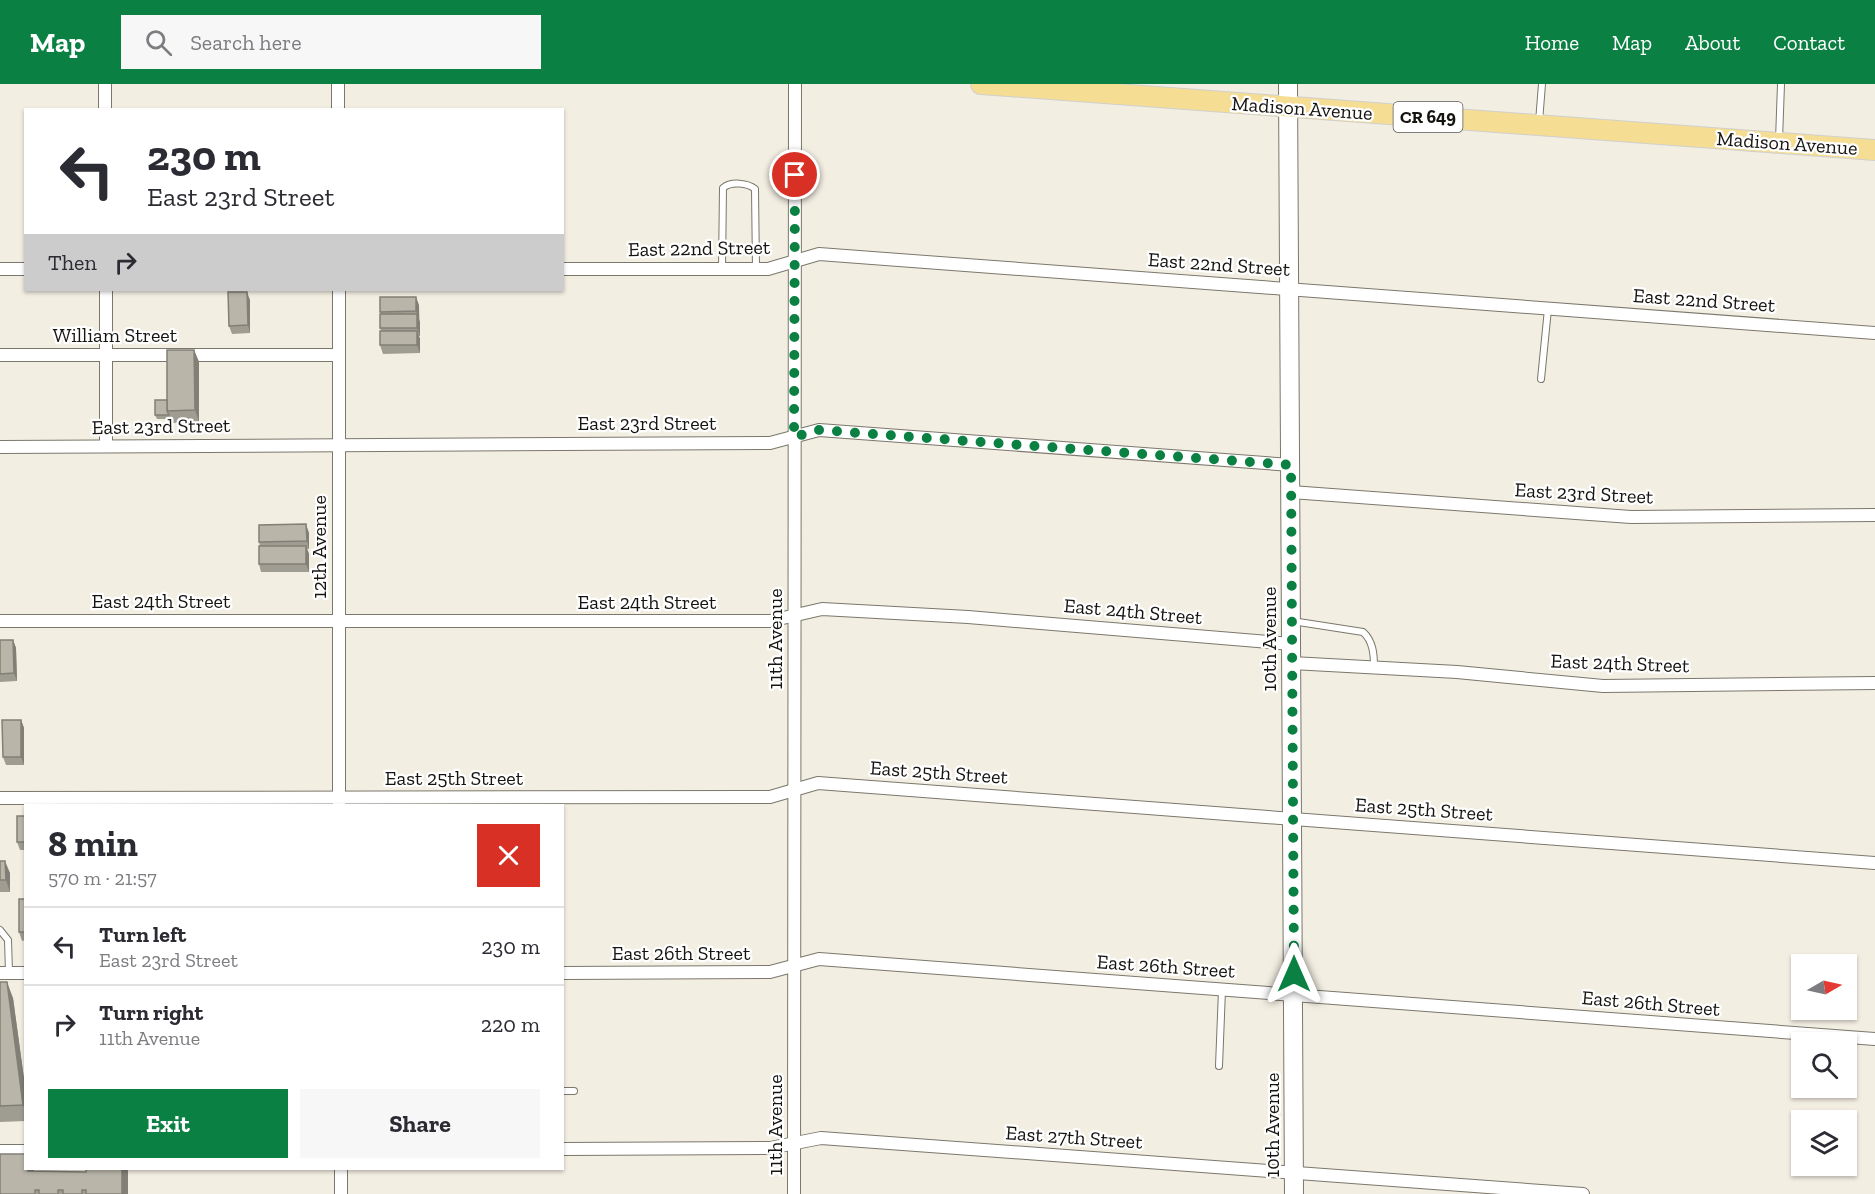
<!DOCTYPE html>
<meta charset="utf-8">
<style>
body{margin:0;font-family:"Zilla Slab",serif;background:#f7f7f7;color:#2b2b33;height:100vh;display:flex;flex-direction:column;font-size:22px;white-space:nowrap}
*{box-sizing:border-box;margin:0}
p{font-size:20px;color:#7c7c81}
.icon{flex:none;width:33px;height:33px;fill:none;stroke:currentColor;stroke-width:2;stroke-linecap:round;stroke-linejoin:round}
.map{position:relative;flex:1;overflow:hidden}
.panel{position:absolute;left:24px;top:720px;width:540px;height:366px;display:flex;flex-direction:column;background:#fff;border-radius:0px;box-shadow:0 2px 4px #0004}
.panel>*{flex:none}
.banner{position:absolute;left:24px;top:24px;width:540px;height:183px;border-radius:0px;box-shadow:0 2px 4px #0004;background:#fff;color:#2b2b33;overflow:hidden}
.needle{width:39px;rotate:81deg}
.buttons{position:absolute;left:1791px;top:870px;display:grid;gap:12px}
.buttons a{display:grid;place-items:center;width:66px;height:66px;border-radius:0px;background:#fff;box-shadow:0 2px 4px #0004;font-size:30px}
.pin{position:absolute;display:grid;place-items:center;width:51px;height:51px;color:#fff;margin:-26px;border:3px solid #fff;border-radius:50%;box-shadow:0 2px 6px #0007}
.me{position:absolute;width:66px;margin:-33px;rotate:0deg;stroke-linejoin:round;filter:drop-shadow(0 0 4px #0008)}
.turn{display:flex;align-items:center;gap:21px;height:126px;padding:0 24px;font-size:27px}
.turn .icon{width:78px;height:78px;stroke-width:2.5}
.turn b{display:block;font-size:42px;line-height:51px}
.then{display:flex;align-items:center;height:57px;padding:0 24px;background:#0003;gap:12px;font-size:22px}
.round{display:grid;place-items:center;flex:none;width:63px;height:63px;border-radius:0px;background:#f7f7f7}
.headline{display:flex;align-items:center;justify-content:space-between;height:102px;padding:0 24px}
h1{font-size:36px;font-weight:700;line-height:45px}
.primary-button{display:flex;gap:12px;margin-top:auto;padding:12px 24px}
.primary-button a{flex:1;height:69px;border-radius:0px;background:#0b8043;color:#fff;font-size:24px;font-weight:700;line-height:69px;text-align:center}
.primary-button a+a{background:#f7f7f7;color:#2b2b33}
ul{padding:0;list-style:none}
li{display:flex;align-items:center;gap:18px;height:78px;padding:0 24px;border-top:2px solid #e1e1e2}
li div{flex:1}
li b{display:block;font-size:22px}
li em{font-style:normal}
header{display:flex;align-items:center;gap:36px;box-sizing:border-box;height:84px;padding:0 30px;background:#0b8043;color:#fff}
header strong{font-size:28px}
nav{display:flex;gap:33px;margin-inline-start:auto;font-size:21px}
.search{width:420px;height:54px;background:#f7f7f7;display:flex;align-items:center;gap:15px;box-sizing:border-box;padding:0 21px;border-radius:0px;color:#7c7c81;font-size:22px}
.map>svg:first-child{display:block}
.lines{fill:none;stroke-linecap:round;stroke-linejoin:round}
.service-casing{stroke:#7b776b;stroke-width:8}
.minor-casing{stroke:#7b776b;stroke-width:14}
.secondary-casing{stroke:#7b776b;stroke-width:20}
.primary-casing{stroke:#d0d0cf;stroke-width:22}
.service{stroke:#fff;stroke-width:6}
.minor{stroke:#fff;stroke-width:12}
.secondary{stroke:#fff;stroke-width:18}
.primary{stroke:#f5dd93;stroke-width:20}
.wall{fill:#9f9c91}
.shaded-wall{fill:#827f76}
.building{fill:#b9b5a9;stroke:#827f76;stroke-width:1.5}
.route{stroke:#0b8043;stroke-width:10;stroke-dasharray:0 18}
.labels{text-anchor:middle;stroke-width:4.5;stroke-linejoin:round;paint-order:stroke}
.shield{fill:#fff;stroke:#5b5a58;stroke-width:1.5}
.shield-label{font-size:18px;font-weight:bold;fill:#151410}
.street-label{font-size:20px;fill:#151410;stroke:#fff}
</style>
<header>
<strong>Map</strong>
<div class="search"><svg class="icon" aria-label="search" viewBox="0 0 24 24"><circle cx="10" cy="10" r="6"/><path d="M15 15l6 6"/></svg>Search here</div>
<nav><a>Home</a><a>Map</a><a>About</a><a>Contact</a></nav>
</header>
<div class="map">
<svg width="1875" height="1110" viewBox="0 0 1875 1110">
<rect width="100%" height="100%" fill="#f3eee2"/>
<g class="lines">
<g class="service-casing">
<g id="service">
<polyline points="1539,38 1542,0"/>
<polyline points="1779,56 1781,0"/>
<path d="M722,185L723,104C731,97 748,99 755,105L756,185"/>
<polyline points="1541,295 1548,225"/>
<path d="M1292,537L1363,548C1373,557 1374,570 1374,583"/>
<polyline points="0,846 8,856 9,888"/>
<polyline points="1219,982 1222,906"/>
<polyline points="562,1007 574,1007"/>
</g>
</g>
<g class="minor-casing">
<g id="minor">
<polyline points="105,0 105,26"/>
<polyline points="338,0 338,26"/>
<polyline points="0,185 26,185"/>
<polyline points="562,185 768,185 819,170 1875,249"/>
<polyline points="106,206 106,362"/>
<polyline points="339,206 339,722"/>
<polyline points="0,271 339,271"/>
<polyline points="0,363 770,359 819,346 1291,381"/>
<polyline points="1291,408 1631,433 1875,431"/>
<polyline points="0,537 770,537 822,525 968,533 1292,560"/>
<polyline points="1292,579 1457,588 1603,602 1875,599"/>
<polyline points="0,714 770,713 818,699 1875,779"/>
<polyline points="0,889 26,889"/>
<polyline points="562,889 770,888 819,875 1875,955"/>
<polyline points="562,1065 770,1064 821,1054 1583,1110"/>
<polyline points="0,1067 26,1067"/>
<polyline points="341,1110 341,1084"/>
<polyline points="794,1110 795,0"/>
</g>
</g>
<g class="secondary-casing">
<polyline id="secondary" points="1288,0 1294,1110"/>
</g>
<g class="primary-casing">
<polyline id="primary" points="981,0 1875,66"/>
</g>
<use href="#service" class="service"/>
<use href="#minor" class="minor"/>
<use href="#secondary" class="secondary"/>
<use href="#primary" class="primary"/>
</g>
<g class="wall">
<polygon points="250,216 250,249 232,250 229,242"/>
<polygon points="419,221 420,252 419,252 420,255 420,269 383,270 380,261 381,247 380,244 381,230 380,228"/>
<polygon points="194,266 199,278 199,338 172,339 170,335 157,335 155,331 167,316"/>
<polygon points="309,449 309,465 307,465 309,470 309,488 261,488 259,480 260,462 259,458"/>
<polygon points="0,556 13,556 16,564 17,597 0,598"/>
<polygon points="21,636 24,644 24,681 6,681 3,673"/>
<polygon points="26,732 26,766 20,766 17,758"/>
<polygon points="0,777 10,789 10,808 0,808"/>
<polygon points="26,815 26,856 22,857 19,848"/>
<polygon points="0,898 13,914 26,1009 26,1037 0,1038"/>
<polygon points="26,1084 33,1084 34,1087 86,1088 86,1084 127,1084 128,1110 0,1110"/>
</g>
<g class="shaded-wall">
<polygon points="247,208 250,216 250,249 248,241"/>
<polygon points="416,213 419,221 419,235 416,227"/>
<polygon points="417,230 420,238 420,252 417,244"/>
<polygon points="417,247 420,255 420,269 417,261"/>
<polygon points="194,266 199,278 199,338 195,326"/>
<polygon points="306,440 309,449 309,465 307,457"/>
<polygon points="306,462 309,470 309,488 306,480"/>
<polygon points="13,556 16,564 17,597 14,589"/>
<polygon points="21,636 24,644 24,681 21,673"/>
<polygon points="5,777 10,789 10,808 6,796"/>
<polygon points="7,898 13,914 26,1009 26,1027 23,1021"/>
<polygon points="28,1084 33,1084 34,1086 34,1103 28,1087"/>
<polygon points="122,1084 127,1084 128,1087 128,1110 122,1110"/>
</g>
<g class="building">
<polygon points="228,208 247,208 248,241 229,242"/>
<polygon points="380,213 416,213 416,227 380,228"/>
<rect x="380" y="230" width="37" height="14"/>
<rect x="380" y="247" width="37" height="14"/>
<polygon points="167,266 194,266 195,326 167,327"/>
<polygon points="155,316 167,316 167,327 169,331 155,331"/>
<polygon points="306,440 307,457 259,458 259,441"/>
<rect x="259" y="462" width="47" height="18"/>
<polygon points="0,556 13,556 14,589 0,590"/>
<polygon points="2,636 21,636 21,673 3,673"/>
<rect x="17" y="732" width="9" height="26"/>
<polygon points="0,777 5,777 6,796 0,796"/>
<polygon points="19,815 26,815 26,850 25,848 19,848"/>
<polygon points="0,898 7,898 23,1021 0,1022"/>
<polygon points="0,1070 26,1070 26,1084 28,1084 28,1087 86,1088 86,1084 122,1084 122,1110 86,1110 86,1106 82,1106 82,1110 63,1110 63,1106 58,1106 58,1110 39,1110 39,1106 35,1106 35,1110 0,1110"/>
</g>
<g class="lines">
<polyline class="route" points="795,91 794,353 819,346 1291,381 1294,890"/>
</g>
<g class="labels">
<rect class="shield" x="1393.5" y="18" width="69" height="30" rx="4.5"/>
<g class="shield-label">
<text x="1428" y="39">CR 649</text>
</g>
<g class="street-label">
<text transform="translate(1302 24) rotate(4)" y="7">Madison Avenue</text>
<text transform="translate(1787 59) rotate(4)" y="7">Madison Avenue</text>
<text transform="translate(699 164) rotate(-1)" y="7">East 22nd Street</text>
<text transform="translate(1219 180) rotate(4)" y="7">East 22nd Street</text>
<text transform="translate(1704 216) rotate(4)" y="7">East 22nd Street</text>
<text x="115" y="258">William Street</text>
<text x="647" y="346">East 23rd Street</text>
<text transform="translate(161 342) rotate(-1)" y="7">East 23rd Street</text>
<text transform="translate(1584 409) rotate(3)" y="7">East 23rd Street</text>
<text transform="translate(319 463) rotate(-90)" y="7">12th Avenue</text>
<text x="161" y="524">East 24th Street</text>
<text x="647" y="525">East 24th Street</text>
<text transform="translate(1133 527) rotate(5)" y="7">East 24th Street</text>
<text transform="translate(775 555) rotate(-90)" y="7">11th Avenue</text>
<text transform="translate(1269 555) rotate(-90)" y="7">10th Avenue</text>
<text transform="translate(1620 579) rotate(2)" y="7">East 24th Street</text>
<text transform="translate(939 688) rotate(4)" y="7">East 25th Street</text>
<text x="454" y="701">East 25th Street</text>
<text transform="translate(1424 725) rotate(4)" y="7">East 25th Street</text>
<text x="681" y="876">East 26th Street</text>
<text transform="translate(1166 882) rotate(4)" y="7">East 26th Street</text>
<text transform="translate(1651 919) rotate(5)" y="7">East 26th Street</text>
<text transform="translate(775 1041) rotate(-90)" y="7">11th Avenue</text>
<text transform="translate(1272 1041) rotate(-90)" y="7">10th Avenue</text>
<text transform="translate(1074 1053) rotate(4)" y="7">East 27th Street</text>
</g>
</g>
</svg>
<div class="buttons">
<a><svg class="needle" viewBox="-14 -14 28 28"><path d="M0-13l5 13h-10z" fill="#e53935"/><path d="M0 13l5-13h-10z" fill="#7c7c81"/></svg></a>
<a><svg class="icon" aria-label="search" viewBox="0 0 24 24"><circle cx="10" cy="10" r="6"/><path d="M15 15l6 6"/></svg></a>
<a><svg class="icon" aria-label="layers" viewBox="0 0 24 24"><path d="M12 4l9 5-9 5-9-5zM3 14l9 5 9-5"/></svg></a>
</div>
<div class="pin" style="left:795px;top:91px;background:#d93025"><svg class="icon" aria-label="arrive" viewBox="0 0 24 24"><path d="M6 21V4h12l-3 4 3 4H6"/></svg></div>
<svg class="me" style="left:1294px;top:890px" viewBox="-20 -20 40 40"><path d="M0-17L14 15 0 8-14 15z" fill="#0b8043" stroke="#fff" stroke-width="4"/></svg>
<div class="banner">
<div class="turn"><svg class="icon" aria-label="left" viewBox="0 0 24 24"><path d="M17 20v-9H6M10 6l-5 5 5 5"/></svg><div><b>230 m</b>East 23rd Street</div></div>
<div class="then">Then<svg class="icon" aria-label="right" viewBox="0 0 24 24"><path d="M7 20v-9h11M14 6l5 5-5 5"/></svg></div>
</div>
<section class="panel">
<div class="headline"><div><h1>8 min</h1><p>570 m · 21:57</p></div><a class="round" style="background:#d93025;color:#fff"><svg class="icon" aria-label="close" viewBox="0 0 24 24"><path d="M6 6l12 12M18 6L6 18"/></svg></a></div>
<ul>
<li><svg class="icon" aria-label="left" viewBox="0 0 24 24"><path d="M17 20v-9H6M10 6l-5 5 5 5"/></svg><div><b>Turn left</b><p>East 23rd Street</p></div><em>230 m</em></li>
<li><svg class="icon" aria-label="right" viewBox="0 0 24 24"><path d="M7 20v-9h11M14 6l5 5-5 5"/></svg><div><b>Turn right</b><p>11th Avenue</p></div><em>220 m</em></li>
</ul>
<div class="primary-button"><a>Exit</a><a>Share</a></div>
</section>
</div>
